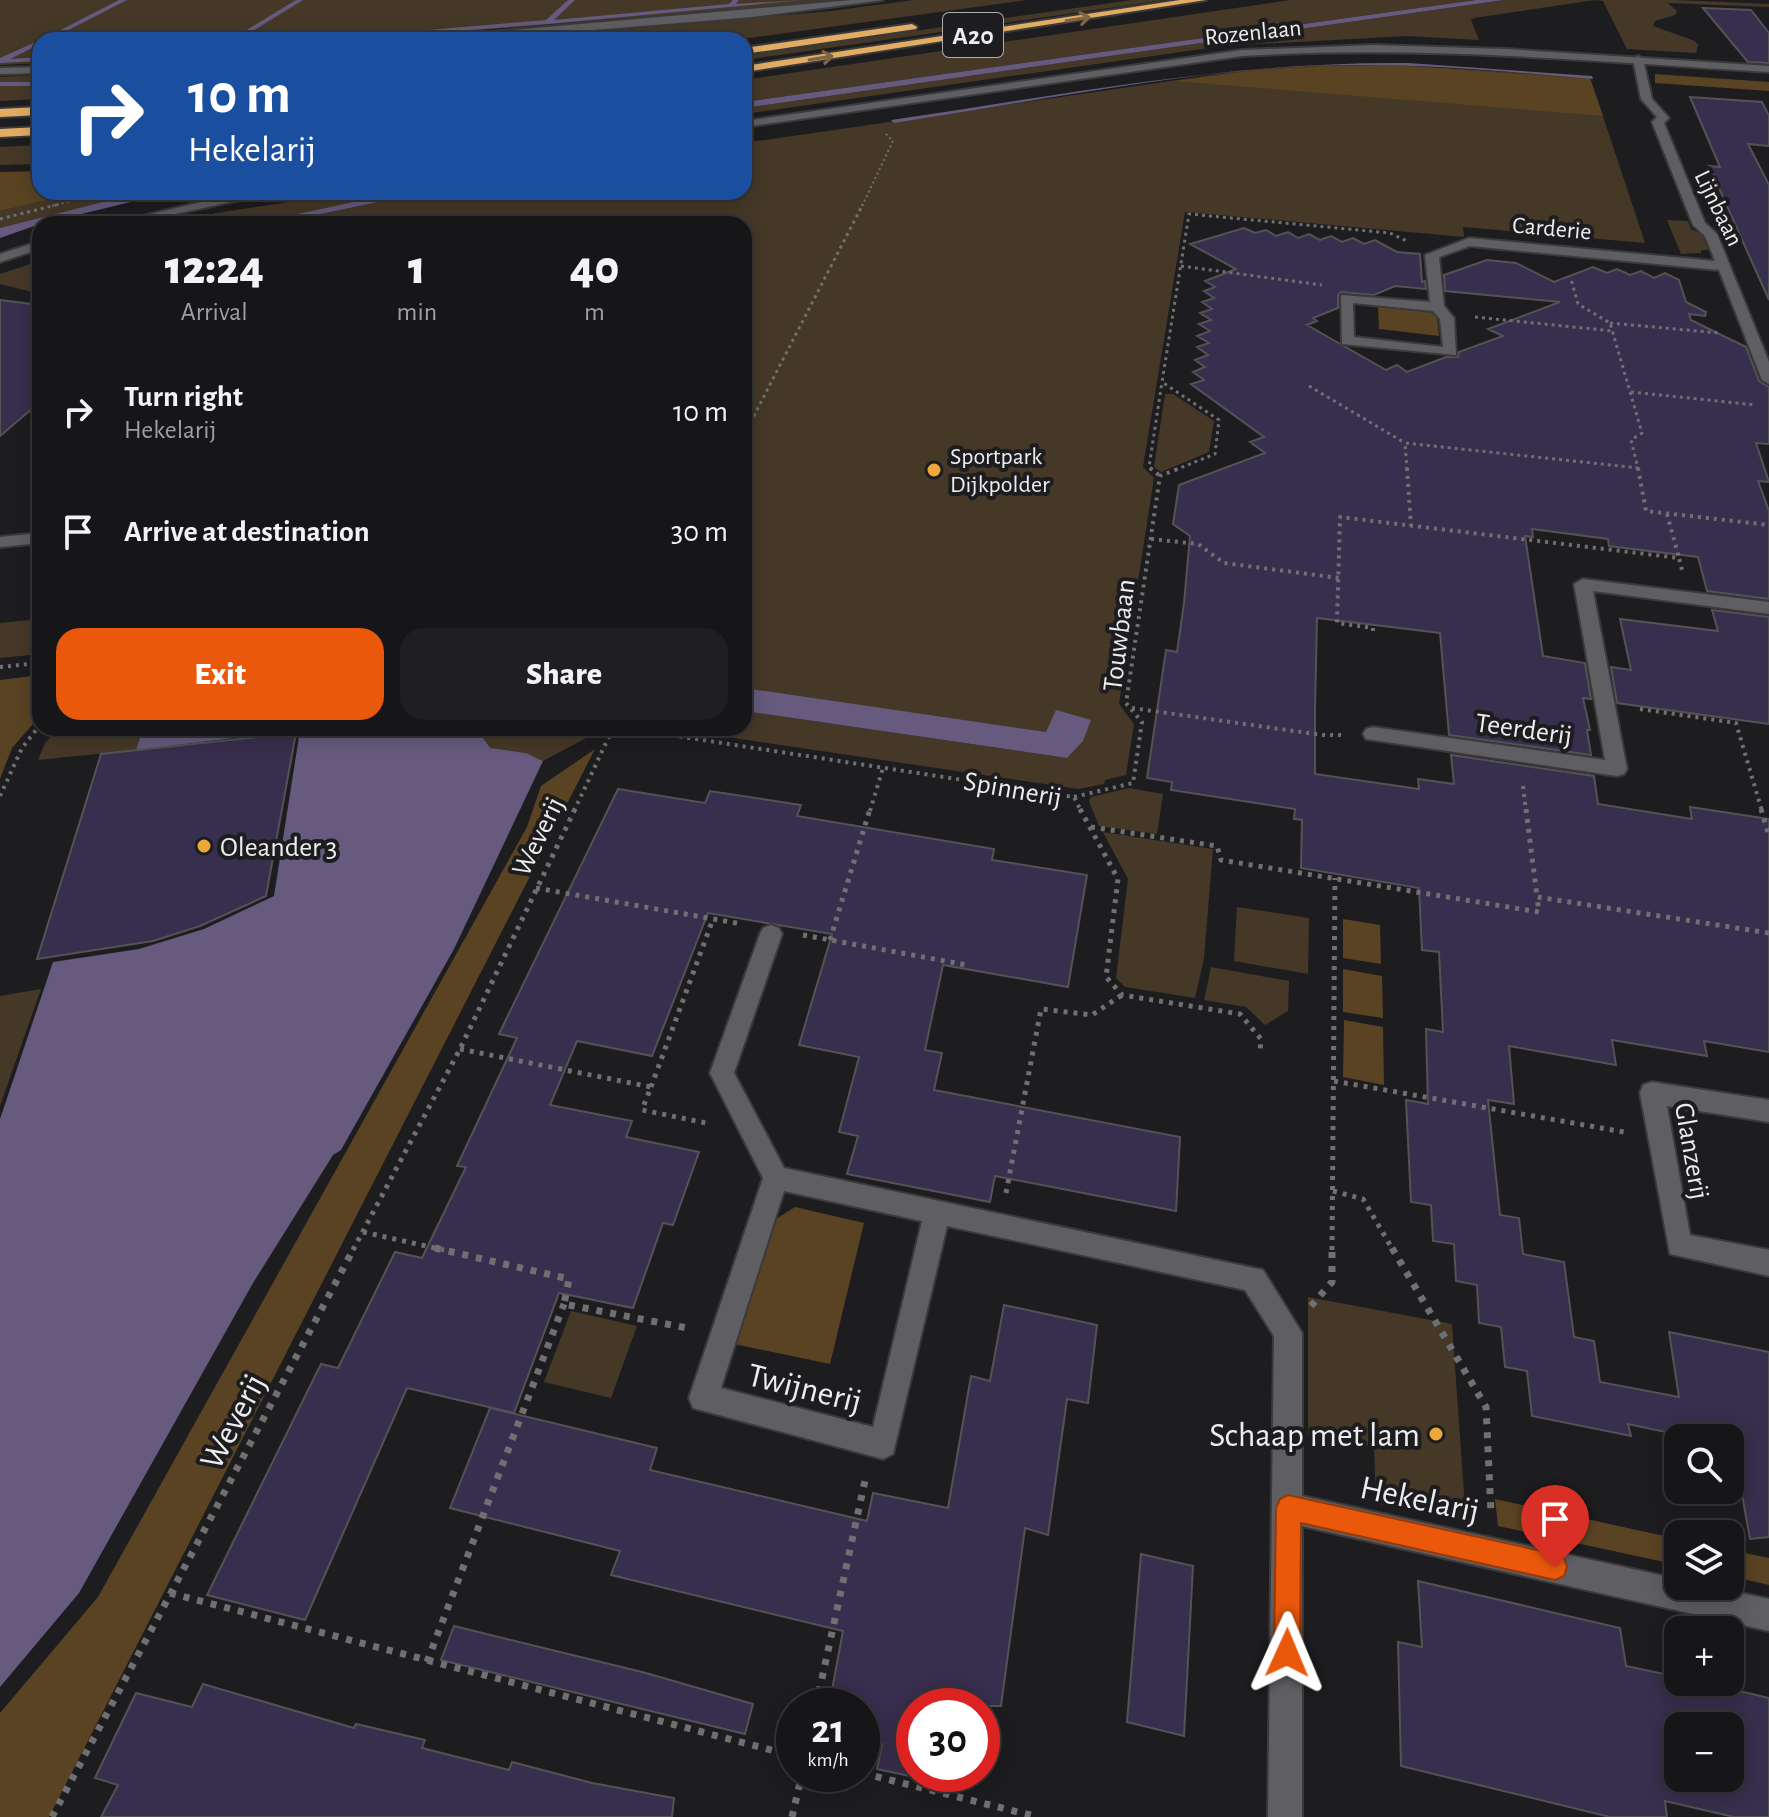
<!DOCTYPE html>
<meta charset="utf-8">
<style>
body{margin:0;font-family:"Alegreya Sans",sans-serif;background:#1f1f21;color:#f1f3f6;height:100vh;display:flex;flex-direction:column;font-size:30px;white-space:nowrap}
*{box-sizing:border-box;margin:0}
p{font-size:26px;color:#9e9fa2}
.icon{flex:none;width:44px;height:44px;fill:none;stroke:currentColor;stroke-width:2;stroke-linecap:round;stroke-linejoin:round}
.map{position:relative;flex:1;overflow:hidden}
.panel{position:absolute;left:32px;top:216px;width:720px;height:520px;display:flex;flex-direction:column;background:#161618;border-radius:24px;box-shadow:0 4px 20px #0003,0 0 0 2px #353537}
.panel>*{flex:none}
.banner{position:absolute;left:32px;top:32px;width:720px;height:168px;border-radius:24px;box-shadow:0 4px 20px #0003,0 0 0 2px #353537;background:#1a4fa0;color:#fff;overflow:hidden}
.controls{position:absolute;left:1664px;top:1424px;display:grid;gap:16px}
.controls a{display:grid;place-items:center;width:80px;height:80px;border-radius:16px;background:#161618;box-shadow:0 4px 20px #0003,0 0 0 2px #353537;font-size:40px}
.speed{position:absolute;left:776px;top:1688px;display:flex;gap:16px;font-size:40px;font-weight:700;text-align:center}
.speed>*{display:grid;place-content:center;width:104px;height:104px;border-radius:50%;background:#161618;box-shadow:0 4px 20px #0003,0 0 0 2px #353537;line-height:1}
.speed small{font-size:20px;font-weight:400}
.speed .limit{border:12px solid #d22;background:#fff;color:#111}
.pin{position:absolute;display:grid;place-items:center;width:68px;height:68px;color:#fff;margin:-82px -34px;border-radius:50% 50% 50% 0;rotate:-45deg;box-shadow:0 0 8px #0007}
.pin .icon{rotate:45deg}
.me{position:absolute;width:88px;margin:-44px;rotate:1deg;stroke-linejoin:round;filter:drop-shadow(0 0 6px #0008)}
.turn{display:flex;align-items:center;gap:28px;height:168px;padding:0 24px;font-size:36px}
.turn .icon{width:104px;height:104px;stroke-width:2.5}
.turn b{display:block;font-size:56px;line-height:68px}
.eta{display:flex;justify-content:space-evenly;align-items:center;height:136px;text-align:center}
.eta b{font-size:48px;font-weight:800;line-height:56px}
.cta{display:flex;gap:16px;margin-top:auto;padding:16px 24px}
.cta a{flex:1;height:92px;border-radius:24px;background:#ea580c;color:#fff;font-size:32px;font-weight:800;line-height:92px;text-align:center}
.cta a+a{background:#1f1f21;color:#f1f3f6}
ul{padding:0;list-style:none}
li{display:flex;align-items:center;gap:24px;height:120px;padding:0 24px}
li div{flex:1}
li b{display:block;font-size:30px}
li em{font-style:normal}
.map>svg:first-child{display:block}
.green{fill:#453827}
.forest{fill:#594323}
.water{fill:#665b7e}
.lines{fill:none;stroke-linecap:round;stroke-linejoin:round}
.stream{fill:#665b7e;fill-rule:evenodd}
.building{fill:#382e4d;stroke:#535356;stroke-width:2;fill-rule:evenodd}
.minor-casing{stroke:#3a3a3c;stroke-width:4}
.tertiary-casing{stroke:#3a3a3c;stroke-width:4}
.motorway-casing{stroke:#3a3a3c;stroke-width:4}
.path-far4{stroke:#707073;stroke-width:2;stroke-dasharray:2 3;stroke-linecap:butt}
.path-far3{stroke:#707073;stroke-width:3;stroke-dasharray:3 4;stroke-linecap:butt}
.path-far2{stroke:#707073;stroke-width:4;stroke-dasharray:3 5;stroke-linecap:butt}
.path-far1{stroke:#707073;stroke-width:5;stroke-dasharray:4 6;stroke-linecap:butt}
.path{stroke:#707073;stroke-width:7;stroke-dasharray:6 8;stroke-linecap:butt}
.minor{fill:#5f5e62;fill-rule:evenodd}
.tertiary{fill:#5f5e62;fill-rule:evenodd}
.motorway{fill:#e2ad63;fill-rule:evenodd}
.oneway{stroke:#806542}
.route{fill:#ea580c;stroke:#983908;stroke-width:2}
.poi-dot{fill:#eda83c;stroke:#1d1d20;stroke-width:3}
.labels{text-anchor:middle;stroke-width:8;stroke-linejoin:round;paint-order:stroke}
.far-street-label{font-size:24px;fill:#ededef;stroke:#1d1d20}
.far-poi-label{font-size:24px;fill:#ededef;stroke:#1d1d20;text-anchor:start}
.shield{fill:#1d1d20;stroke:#afafb1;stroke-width:2}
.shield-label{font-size:26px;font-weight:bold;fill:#ededef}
.street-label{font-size:28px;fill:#ededef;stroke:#1d1d20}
.poi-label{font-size:28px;fill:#ededef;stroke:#1d1d20;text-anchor:start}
.near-street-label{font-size:34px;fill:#ededef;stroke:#1d1d20}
.near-poi-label{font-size:34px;fill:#ededef;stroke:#1d1d20;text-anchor:end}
</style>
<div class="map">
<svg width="1769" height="1817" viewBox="0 0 1769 1817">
<rect width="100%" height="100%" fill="#1d1d20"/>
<g class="green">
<polygon points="0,0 847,0 357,40 40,40 40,63 0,65"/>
<polygon points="914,0 1027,0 734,40 500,40 831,11"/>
<polygon points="1132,0 1165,0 744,60 744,55"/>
<polygon points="1290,0 1476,0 744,102 744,80"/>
<polygon points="1504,0 1675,0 1769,4 1769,7 1668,3 1677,11 1675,15 1655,21 1653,26 1695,41 1698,45 1696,53 1627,49 1603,1 1595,0 1474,18 1471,20 1479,40 1407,36 1223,46 744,114 744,108"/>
<polygon points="1379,64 1590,77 1645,243 1463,227 1464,237 1185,212 1143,467 1154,478 1119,704 1134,724 1126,775 1105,780 1104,784 1078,789 666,728 744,728 744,711 1067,758 1059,741 744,696 744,224 258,224 415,192 744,192 744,143 1240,71 1297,66"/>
<polygon points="40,75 40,99 0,101 0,77"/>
<polygon points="40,145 40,164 0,165 0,147"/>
<polygon points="83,192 142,192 0,228 0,211"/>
<polygon points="355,192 388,192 389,195 251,224 176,224 216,213"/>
<polygon points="1667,220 1688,221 1691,229 1702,234 1709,250 1701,250 1701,253 1681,254"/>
<polygon points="40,261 40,294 0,284 0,274"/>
<polygon points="1165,394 1173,394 1214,421 1209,452 1161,472 1154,467"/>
<polygon points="40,619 40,654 0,658 0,623"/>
<polygon points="59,728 143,728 136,750 38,760 45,743"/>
<polygon points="476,728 527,728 588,737 543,761 526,753 490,749"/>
<polygon points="1129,788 1163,794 1157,834 1099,826 1089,801 1091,797"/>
<polygon points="1103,832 1213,849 1204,958 1195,998 1125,987 1116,978 1128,879"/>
<polygon points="1237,907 1309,918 1308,974 1234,961"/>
<polygon points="1211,967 1289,981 1288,1011 1265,1025 1246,1007 1204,1000"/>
<polygon points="41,989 0,1106 0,996"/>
<polygon points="1308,1297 1452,1324 1466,1522 1376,1504 1374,1447 1308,1434"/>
<polygon points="571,1311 637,1326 611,1398 544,1382"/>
</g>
<g class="forest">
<polygon points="1328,66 1406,66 1590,79 1603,116 1174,81 1259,70"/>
<polygon points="1655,74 1769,82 1769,91 1655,83"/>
<polygon points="40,171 40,192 83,192 0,211 0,172"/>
<polygon points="1378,307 1428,311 1437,316 1439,336 1379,329"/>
<polygon points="40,675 40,716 12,748 0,779 0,680"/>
<polygon points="595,749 49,1817 0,1817 0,1713 98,1597 527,827 541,786"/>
<polygon points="1343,919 1380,925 1381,964 1343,958"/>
<polygon points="1343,969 1382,976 1383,1018 1343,1012"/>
<polygon points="1344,1020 1383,1027 1384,1085 1343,1077"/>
<polygon points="795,1207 864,1223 830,1364 734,1344 776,1219"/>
<polygon points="1495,1499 1678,1539 1678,1565 1498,1526"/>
<polygon points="1730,1550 1769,1558 1769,1585 1730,1576"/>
</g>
<g class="water">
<polygon points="1476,0 1504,0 744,108 744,102"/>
<path d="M1408,63L1592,76L1593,79C1494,70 1390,61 1290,67C1158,76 1025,103 894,123L891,120C1063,95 1234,61 1408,63Z"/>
<polygon points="142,192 172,192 40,224 0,238 0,228"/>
<polygon points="427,192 271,224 251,224 396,193"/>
<polygon points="744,688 1046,732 1056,710 1091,720 1083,741 1067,758 744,711"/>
<polygon points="143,728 476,728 490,748 526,753 543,761 454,949 341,1150 333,1155 253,1283 79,1593 0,1687 0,1119 53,962 139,949 204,929 274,896 300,730 136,750"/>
</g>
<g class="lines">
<g class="stream">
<polygon points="119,0 127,0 49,40 41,40"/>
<polygon points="296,0 303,0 238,40 230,40"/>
<polygon points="568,0 575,0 554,20 729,4 733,0 739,0 736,4 803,0 548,24 339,40 311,40 546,20"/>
<polygon points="40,40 40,44 10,59 40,57 40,61 0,63 0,58"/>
<rect x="0" y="82" width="40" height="4"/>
</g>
</g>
<g class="building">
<polygon points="1703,8 1751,10 1769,33 1769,63 1748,62"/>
<polygon points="1690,97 1762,102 1769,116 1769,146 1748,144 1769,185 1769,300 1709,166 1720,167"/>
<polygon points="1244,228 1255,233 1266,230 1276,236 1288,232 1298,238 1309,234 1320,240 1331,236 1342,242 1353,238 1364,244 1375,240 1397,252 1420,254 1422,282 1425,281 1426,289 1395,286 1374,295 1341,292 1338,295 1338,308 1313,318 1317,321 1307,325 1386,370 1397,365 1407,372 1446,357 1458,357 1459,352 1503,336 1488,329 1560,302 1445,291 1444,275 1487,260 1516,263 1554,282 1593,267 1607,273 1617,269 1630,275 1641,271 1654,278 1665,273 1679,280 1686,302 1706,312 1705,316 1689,314 1691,320 1746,347 1759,381 1769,387 1769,444 1756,443 1769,482 1758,481 1769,511 1769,599 1707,591 1698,557 1609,546 1608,539 1532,529 1533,537 1525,536 1543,656 1585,663 1591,699 1583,698 1590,730 1587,730 1591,755 1449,735 1440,633 1317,618 1315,709 1315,774 1419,789 1418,779 1454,784 1451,755 1594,776 1598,804 1692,819 1690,807 1769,819 1769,1052 1704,1041 1707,1056 1612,1040 1616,1065 1509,1046 1514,1104 1488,1100 1500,1215 1519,1218 1523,1254 1564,1262 1574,1337 1594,1341 1600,1382 1679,1397 1669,1332 1769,1352 1769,1537 1750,1539 1732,1438 1694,1438 1628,1424 1631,1436 1532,1416 1527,1371 1505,1367 1501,1327 1479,1323 1477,1285 1456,1281 1454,1244 1433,1241 1431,1205 1411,1202 1406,1100 1428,1104 1426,1029 1443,1032 1439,952 1422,950 1419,888 1301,868 1302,820 1294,819 1295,809 1171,790 1172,782 1147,778 1166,650 1177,652 1184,603 1190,536 1173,524 1179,485 1265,453 1250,442 1264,437 1191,384 1204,380 1193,372 1205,367 1195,360 1208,355 1197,347 1209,343 1197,336 1210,331 1199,324 1211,320 1200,313 1212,309 1202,302 1214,298 1204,291 1215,287 1205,281 1236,269 1190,244"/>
<polygon points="0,300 40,305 40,402 0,436"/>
<polygon points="1712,610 1769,617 1769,724 1617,703 1611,667 1631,670 1620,619 1718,631"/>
<polygon points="296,733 266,896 200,926 153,941 37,959 101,754"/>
<polygon points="618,789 705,803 710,791 801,805 797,816 994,849 992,860 1087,875 1068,987 943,965 925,1050 942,1053 934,1090 1180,1137 1176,1211 995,1176 990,1202 847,1174 858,1136 839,1132 859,1057 799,1045 832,934 708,913 652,1056 577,1041 550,1105 632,1121 626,1137 699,1152 673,1225 663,1223 633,1308 559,1293 514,1413 407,1388 305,1620 207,1595 321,1364 338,1368 395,1252 422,1258 466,1167 457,1166 517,1038 499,1034"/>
<polygon points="1004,1305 1097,1325 1088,1403 1067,1399 1048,1535 1025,1528 1001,1706 914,1706 914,1777 877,1769 882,1744 862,1739 862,1706 829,1706 843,1631 611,1575 620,1551 450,1508 490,1408 657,1448 650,1470 867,1521 873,1493 948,1508 971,1376 990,1381"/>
<polygon points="1141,1554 1193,1566 1184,1736 1127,1722"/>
<path d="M1418,1581L1620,1628L1626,1666L1678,1677V1682H1701L1769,1698V1817H1734L1665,1801L1667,1817H1610L1401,1766L1398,1642L1422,1647ZM1678,1726H1730V1778H1678Z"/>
<polygon points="454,1626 646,1673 753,1704 745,1734 441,1660"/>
<polygon points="203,1684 354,1728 356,1724 425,1740 422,1748 509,1770 512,1762 592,1783 674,1798 672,1817 101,1817 118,1785 95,1778 136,1693 192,1707"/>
</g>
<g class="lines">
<g class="minor-casing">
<g id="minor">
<polygon points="852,0 883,0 752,17 470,40 428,40 433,37"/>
<path d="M1638,56L1643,59L1652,99L1669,118L1664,123L1705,223L1717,234L1769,362V384L1762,380L1719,270L1470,246L1439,257L1444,306L1454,318L1456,355L1342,344L1341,295L1430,302L1425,255L1469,238L1715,261L1705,236L1693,225L1652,122L1657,117L1641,99L1633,59ZM1353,303L1433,311L1440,319L1443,347L1354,337Z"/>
<polygon points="40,67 40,73 0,74 0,68"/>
<polygon points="40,533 40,543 0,547 0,537"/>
<polygon points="1583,579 1769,602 1769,614 1593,591 1627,769 1624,774 1617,776 1366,739 1363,734 1366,729 1373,727 1605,760 1574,584"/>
<path d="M771,925L779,928L782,934L734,1073L784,1168L1263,1270L1302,1333V1496L1678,1579V1586H1709L1769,1599V1631L1302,1526V1817H1268L1274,1336L1245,1290L947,1226L893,1454L883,1459L693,1408L689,1398L763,1178L710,1073L760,934L763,928ZM784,1191L922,1221L873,1427L721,1388Z"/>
<polygon points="1652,1082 1769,1100 1769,1122 1667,1106 1690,1235 1769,1250 1769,1276 1670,1254 1640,1093 1643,1085"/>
</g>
</g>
<g class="tertiary-casing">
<g id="tertiary">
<path d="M1374,45L1506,49L1769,66V72C1593,61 1418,45 1242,56L744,127V121L1242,50Z"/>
<polygon points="244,192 277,192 130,224 108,224"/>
<polygon points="40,241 40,249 0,262 0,254"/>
</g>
</g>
<g class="motorway-casing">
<g id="motorway">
<polygon points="1180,0 1206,0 744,72 744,66"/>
<polygon points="912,24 917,27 916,29 744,54 744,48"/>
<polygon points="40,107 40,115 0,117 0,109"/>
<polygon points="40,127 40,135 0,137 0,129"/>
</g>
</g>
<g class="path-far4">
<polyline points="296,196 327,192"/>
<polyline points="52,206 106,192"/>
<polyline points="862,206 893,141 884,132"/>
</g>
<g class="path-far3">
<polyline points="0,219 60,204"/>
<polyline points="1181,266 1322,285"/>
<polyline points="1475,317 1613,331"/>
<polyline points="1610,323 1719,333"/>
<polyline points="1309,386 1405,443"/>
<polyline points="1631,392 1756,405"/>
<polyline points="744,435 863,204"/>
<polyline points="1152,470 1149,467 1162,382"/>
<polyline points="1175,470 1215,454 1219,420 1162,382 1189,214 1390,233 1407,241"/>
<polyline points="1407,470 1405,443 1638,468 1631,440 1642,433 1610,323 1578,304 1571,279"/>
</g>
<g class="path-far2">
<polyline points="1150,468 1160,476"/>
<polyline points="1407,468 1411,526"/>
<polyline points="1638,468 1646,511 1769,525"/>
<polyline points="1667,514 1679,558"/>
<polyline points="1151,539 1198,544 1224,563 1339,578"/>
<polyline points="1373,631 1373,628 1337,623 1340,517 1679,558 1682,570"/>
<polyline points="0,667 40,663"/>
<polyline points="1132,708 1322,735 1344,735"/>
<polyline points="1640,709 1736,723 1762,811"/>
<polyline points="624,728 1074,797 1081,811"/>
<polyline points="1523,786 1526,811"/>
<polyline points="0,796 22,748 40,725"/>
<polyline points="1074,797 1133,783 1142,722 1126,703 1160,476 1180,468"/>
<polyline points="574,811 613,728"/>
<polyline points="870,811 883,768"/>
</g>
<g class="path-far1">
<polyline points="1080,809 1118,879 1106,977 1122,995 1240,1014 1261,1039 1260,1052"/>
<polyline points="1526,809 1537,897"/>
<polyline points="1761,809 1769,836"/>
<polyline points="1091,827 1217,846 1221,860 1539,912 1537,897 1769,933"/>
<polyline points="536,888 742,924"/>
<polyline points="803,935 967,965"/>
<polyline points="830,940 870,809"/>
<polyline points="460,1049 651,1087 642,1110 711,1124"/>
<polyline points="1334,1081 1624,1132"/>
<polyline points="651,1087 713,919"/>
<polyline points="1333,1191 1363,1199 1393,1250"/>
<polyline points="1006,1193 1041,1009 1092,1015 1122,995"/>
<polyline points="363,1232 444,1250"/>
<polyline points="353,1250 460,1049 575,809"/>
<polyline points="1332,1250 1335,878"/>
</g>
<g class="path">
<polyline points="435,1248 569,1279 564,1304 687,1328"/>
<polyline points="1392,1248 1486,1407 1491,1513"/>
<polyline points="1311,1306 1332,1282 1332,1248"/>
<polyline points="170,1593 794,1756"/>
<polyline points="427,1662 564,1304"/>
<polyline points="816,1706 866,1476"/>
<polyline points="862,1773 1038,1817"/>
<polyline points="52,1817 354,1248"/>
<polyline points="792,1817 802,1774"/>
</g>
<use href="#minor" class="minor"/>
<use href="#tertiary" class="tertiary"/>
<use href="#motorway" class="motorway"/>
</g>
<defs><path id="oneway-shaft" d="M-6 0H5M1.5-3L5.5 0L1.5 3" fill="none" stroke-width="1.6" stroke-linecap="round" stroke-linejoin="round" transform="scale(2)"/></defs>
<g class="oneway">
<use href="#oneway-shaft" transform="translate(1078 19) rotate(-9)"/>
<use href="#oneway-shaft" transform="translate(821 58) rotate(-9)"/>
</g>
<polygon class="route" points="1288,1495 1555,1554 1564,1558 1567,1567 1564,1576 1555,1580 1301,1523 1300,1653 1296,1662 1287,1666 1277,1662 1274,1653 1276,1508 1280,1499"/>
<g class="poi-dot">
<circle cx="934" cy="470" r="8"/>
<circle cx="204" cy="846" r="8"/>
<circle cx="1436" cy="1434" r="8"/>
</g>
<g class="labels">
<g class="far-street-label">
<text transform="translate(1253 32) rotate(-6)" y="8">Rozenlaan</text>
<text transform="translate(1719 208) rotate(64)" y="8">Lijnbaan</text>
<text transform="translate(1552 228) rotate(5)" y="8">Carderie</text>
</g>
<g class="far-poi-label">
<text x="950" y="464">Sportpark<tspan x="950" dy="28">Dijkpolder</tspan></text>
</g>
<rect class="shield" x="943" y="13" width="60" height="44" rx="6"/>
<g class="shield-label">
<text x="973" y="44">A20</text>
</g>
<g class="street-label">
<text transform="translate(1118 635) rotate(-83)" y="10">Touwbaan</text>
<text transform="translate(1524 728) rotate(8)" y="10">Teerderij</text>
<text transform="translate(1013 788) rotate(10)" y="10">Spinnerij</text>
<text transform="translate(537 836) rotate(-64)" y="10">Weverij</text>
<text transform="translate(1693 1151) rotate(80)" y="10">Glanzerij</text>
</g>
<g class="poi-label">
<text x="220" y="856">Oleander 3</text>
</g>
<g class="near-street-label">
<text transform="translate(805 1387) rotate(14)" y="12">Twijnerij</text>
<text transform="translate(232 1421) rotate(-62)" y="12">Weverij</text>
<text transform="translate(1420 1498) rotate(12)" y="12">Hekelarij</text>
</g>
<g class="near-poi-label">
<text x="1420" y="1446">Schaap met lam</text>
</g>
</g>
</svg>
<div class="controls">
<a><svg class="icon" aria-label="search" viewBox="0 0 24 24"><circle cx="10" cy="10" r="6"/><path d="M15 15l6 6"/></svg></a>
<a><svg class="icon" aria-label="layers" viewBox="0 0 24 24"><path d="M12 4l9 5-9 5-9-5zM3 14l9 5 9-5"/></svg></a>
<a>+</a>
<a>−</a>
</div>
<div class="speed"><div>21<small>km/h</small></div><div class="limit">30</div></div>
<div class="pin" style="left:1555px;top:1567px;background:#d93025"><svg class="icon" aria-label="arrive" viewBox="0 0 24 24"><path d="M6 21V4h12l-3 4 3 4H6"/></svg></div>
<svg class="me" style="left:1287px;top:1653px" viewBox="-20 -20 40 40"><path d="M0-17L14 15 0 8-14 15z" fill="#ea580c" stroke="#fff" stroke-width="4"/></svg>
<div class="banner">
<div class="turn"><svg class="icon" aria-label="right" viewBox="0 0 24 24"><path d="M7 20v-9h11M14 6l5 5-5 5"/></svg><div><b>10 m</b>Hekelarij</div></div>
</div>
<section class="panel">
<div class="eta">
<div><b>12:24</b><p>Arrival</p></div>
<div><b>1</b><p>min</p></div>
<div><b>40</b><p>m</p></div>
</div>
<ul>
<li><svg class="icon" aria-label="right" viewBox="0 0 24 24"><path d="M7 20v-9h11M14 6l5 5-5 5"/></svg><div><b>Turn right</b><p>Hekelarij</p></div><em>10 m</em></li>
<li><svg class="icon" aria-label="arrive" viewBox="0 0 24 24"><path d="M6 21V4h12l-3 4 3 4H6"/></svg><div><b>Arrive at destination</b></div><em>30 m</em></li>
</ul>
<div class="cta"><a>Exit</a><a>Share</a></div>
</section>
</div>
